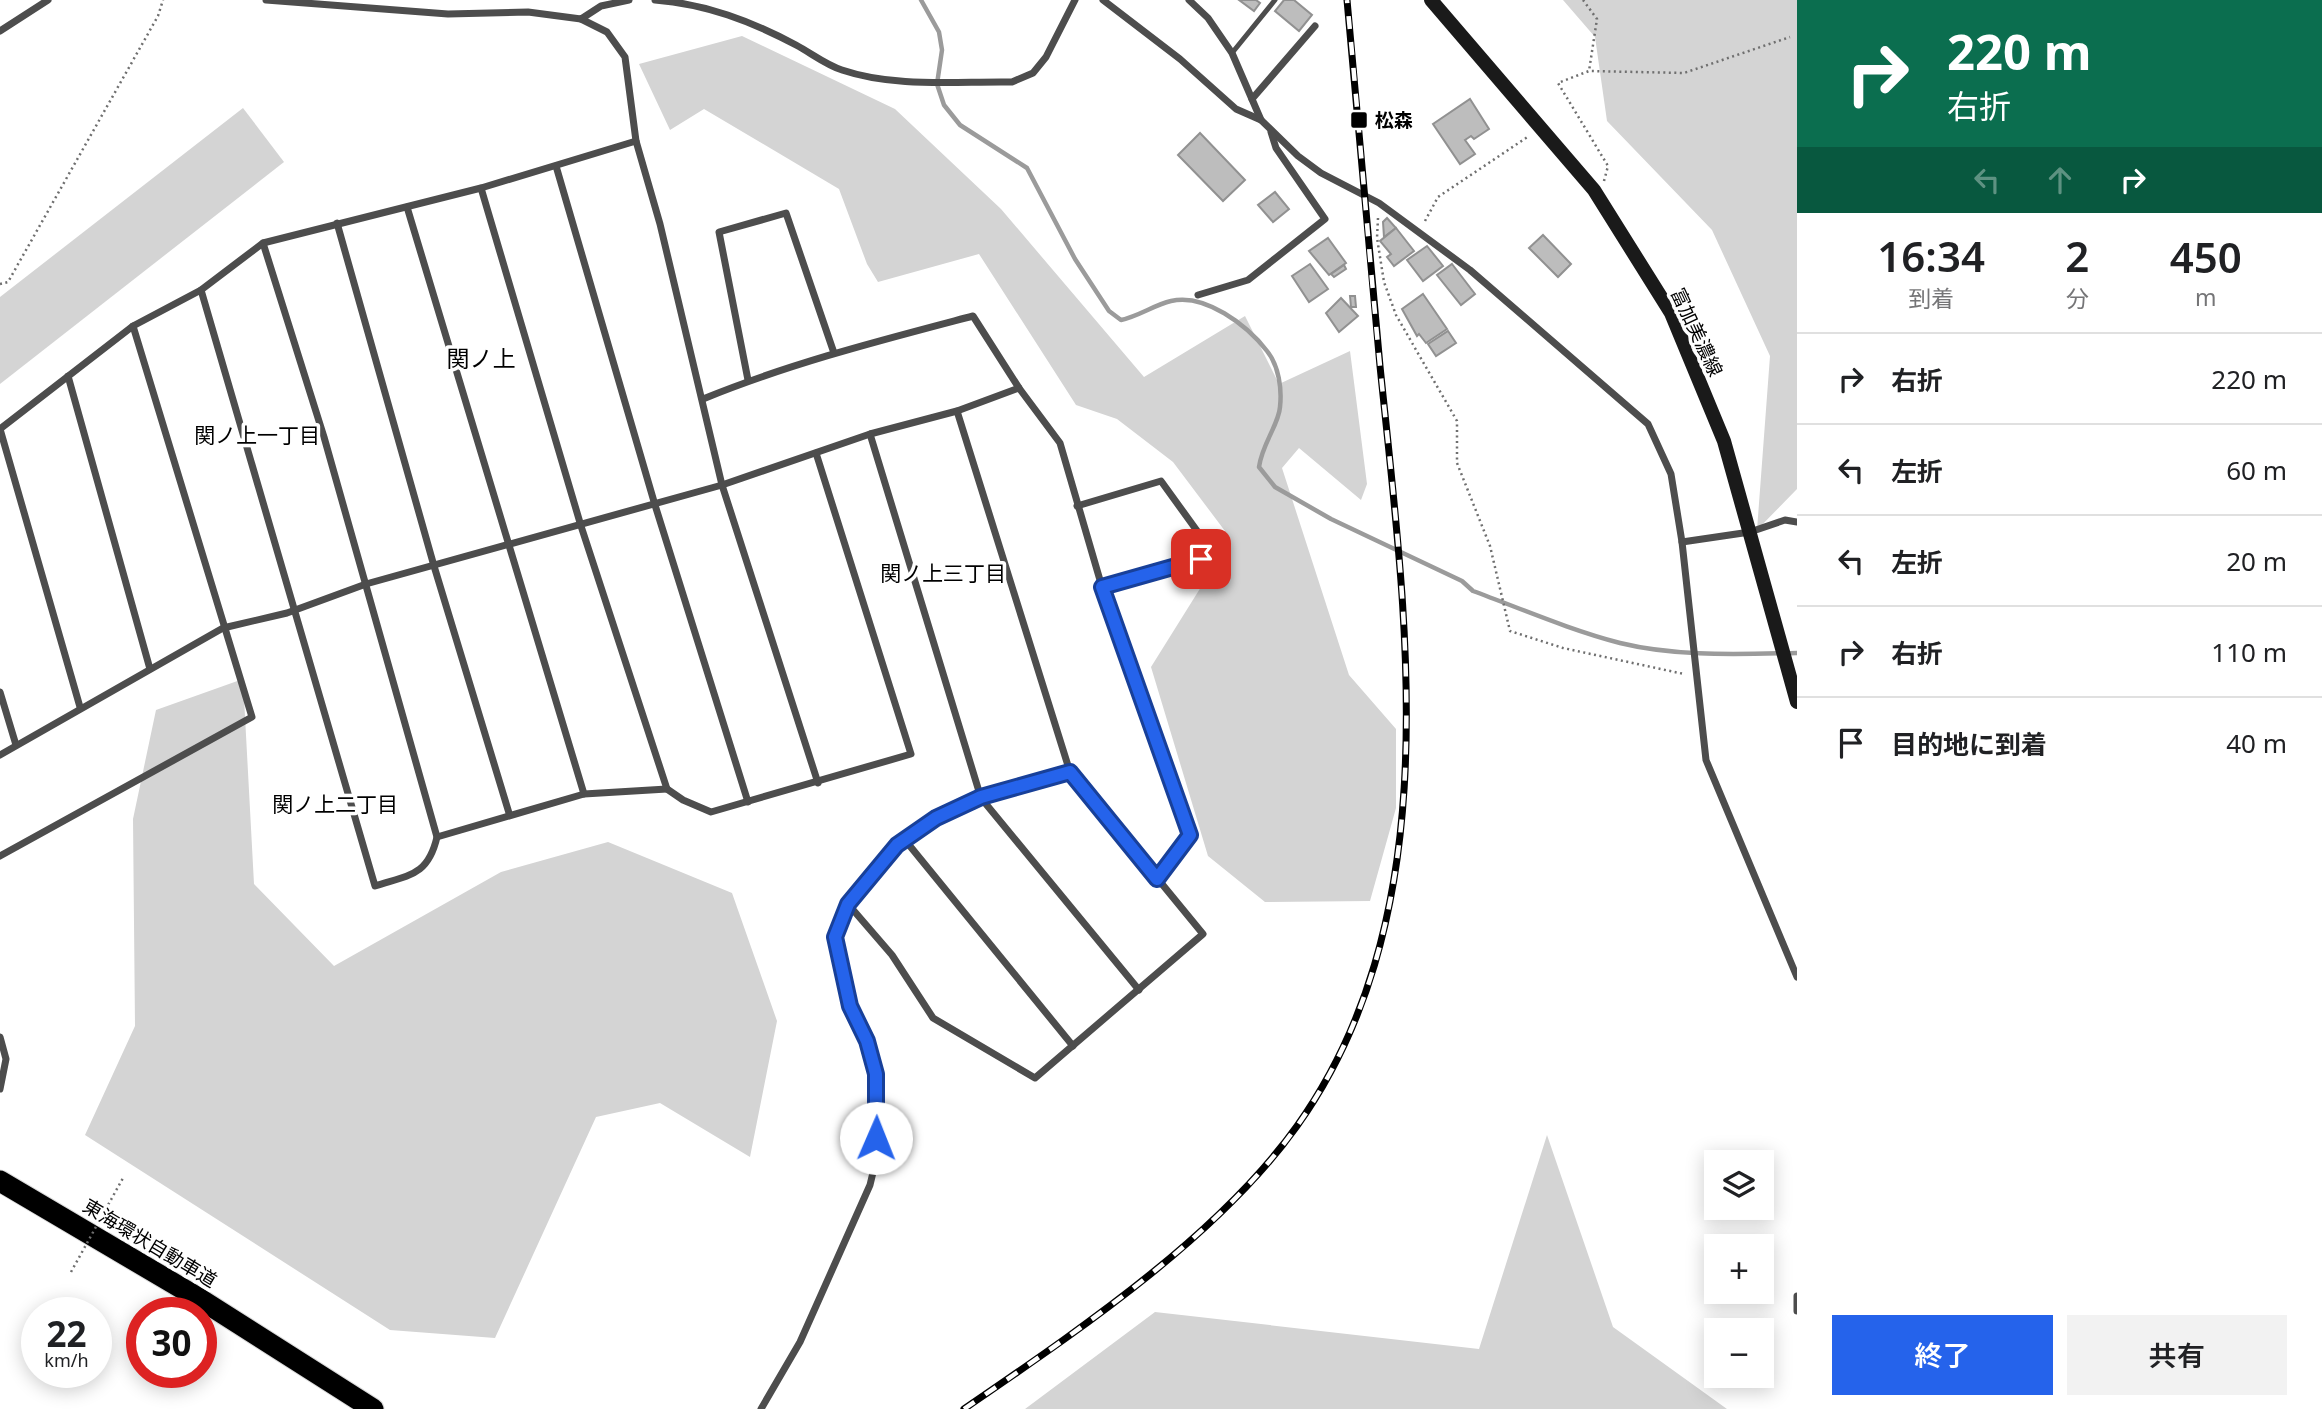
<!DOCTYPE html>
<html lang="ja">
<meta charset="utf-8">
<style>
body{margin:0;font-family:"Noto Sans","Noto Sans JP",sans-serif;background:#f2f2f2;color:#202124;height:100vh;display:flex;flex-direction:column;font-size:26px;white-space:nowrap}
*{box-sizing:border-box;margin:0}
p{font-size:23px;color:#757577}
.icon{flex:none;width:38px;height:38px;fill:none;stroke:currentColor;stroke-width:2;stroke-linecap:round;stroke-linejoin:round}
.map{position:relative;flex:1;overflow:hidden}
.side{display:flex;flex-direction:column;background:#fff;width:525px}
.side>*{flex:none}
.top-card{background:#0b6e4f;color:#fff;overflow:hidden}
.controls{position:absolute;left:1704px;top:1150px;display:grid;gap:14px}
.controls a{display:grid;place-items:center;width:70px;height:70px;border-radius:0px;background:#fff;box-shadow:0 4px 18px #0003;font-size:35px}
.speed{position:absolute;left:21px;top:1297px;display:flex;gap:14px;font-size:35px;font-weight:700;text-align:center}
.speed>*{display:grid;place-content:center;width:91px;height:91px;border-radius:50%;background:#fff;box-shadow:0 4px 18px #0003;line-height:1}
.speed small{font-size:18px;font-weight:400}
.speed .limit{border:10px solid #d22;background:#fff;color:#111}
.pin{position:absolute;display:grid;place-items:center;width:60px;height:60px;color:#fff;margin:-30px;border-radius:14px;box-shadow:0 4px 10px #0006}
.me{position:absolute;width:77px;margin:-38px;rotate:1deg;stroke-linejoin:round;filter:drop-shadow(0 0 5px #0008)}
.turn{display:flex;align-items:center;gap:24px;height:147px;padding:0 35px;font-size:32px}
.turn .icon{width:91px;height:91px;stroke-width:2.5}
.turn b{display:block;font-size:49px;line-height:60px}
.lanes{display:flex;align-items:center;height:66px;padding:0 35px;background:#0003;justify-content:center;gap:35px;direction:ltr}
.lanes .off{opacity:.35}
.eta{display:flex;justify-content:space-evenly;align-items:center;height:119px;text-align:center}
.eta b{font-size:42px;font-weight:600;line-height:49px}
.cta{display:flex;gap:14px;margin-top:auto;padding:14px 35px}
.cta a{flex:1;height:80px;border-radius:0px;background:#2563eb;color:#fff;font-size:28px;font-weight:600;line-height:80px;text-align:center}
.cta a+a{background:#f2f2f2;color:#202124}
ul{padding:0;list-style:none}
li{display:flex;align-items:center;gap:21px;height:91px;padding:0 35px;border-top:2px solid #e0e0e0}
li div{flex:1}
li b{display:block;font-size:26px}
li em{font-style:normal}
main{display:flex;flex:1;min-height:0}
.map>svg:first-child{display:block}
.green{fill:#d4d4d4}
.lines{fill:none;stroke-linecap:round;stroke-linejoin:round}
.stream{stroke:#9b9b9b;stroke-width:4.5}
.building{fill:#bdbdbd;stroke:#919191;stroke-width:2}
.highway-casing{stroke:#dbdbdb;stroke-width:23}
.path{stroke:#6f6f6f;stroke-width:2.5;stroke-dasharray:2 3.5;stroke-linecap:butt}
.lane{stroke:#4d4d4d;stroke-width:5}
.street{stroke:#4d4d4d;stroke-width:7}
.secondary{stroke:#1a1a1a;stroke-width:14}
.highway{stroke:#000;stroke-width:21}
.rail-casing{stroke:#000;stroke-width:7}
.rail{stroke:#fff;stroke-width:4.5;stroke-dasharray:13;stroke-linecap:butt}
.path-bridge{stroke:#6f6f6f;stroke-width:2.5;stroke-dasharray:2 3.5;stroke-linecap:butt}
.route-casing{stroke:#184099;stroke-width:18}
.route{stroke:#2563eb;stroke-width:12}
.poi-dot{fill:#000;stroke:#fff;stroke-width:2.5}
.labels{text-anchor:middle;stroke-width:7;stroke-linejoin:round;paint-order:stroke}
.poi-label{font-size:19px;font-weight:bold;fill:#000;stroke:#fff;text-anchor:start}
.street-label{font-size:19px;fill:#000;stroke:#fff}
.neighbourhood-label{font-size:21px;fill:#000;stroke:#fff}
.quarter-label{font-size:23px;fill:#000;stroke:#fff}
</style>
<main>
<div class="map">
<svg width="1797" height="1409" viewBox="0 0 1797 1409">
<rect width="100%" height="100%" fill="#fff"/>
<g class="green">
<polygon points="1563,0 1797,0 1797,489 1757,530 1770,356 1712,230 1607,121 1595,37"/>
<polygon points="742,36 895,109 1001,209 1144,377 1245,316 1279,384 1350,351 1367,484 1361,500 1299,448 1282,468 1349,675 1396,729 1396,808 1370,901 1265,902 1208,856 1151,667 1231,539 1173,462 1117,419 1076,405 979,254 878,282 867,264 839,189 704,109 670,130 639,64"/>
<polygon points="243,108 284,162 0,384 0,297"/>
<polygon points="243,679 254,884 334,966 501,872 608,842 732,893 777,1021 750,1157 660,1103 596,1117 495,1338 390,1330 85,1135 135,1026 133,819 156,710"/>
<polygon points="1547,1135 1613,1327 1727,1409 1025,1409 1155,1312 1479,1349"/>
</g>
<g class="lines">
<path class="stream" d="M921,0L939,32L942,50L937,84L944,105L960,125L1027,168L1075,259L1109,311L1121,320C1139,316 1154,305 1171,301C1205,293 1247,325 1267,351C1279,366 1282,389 1280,407C1279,424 1262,444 1259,467L1275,487L1331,519L1462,581L1473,591C1522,609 1570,630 1620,643C1677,657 1739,654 1797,653"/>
</g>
<g class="building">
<polygon points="1239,0 1256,0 1260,3 1254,11"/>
<polygon points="1284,0 1294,0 1312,15 1299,31 1275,11"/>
<polygon points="1470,99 1489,129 1474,139 1471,136 1465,140 1475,154 1460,164 1433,124"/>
<polygon points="1200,133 1245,180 1223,201 1178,155"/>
<polygon points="1275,192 1289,209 1273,222 1258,205"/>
<polygon points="1387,218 1396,228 1384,237 1383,222"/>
<polygon points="1396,228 1414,251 1394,266 1387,257 1391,254 1380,241"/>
<polygon points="1543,235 1571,264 1558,277 1529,248"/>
<polygon points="1328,238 1346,263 1329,275 1309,251"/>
<polygon points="1427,246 1443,266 1423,281 1407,260"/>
<polygon points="1310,264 1328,289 1309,302 1292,276"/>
<polygon points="1452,264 1475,294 1461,305 1437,275"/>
<polygon points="1344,265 1346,269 1334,277 1331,274"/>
<polygon points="1423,294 1447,329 1426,343 1419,334 1417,336 1402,309"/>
<polygon points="1350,296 1355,296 1356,307 1351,307"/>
<polygon points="1341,298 1358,316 1339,332 1326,313"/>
<polygon points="1448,331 1456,343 1436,356 1428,344"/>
</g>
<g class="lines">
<g class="highway-casing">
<polyline id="highway" points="0,1181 200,1299 373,1409"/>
</g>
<g class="path">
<polyline points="1583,0 1597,19 1589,71"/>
<polyline points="1604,181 1608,166 1558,83 1589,71 1684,73 1790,37"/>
<polyline points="1378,218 1377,238 1384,282 1396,315 1457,421 1457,463 1490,546 1510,631 1563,648 1684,674"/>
<polyline points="1425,221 1438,197 1529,136"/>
<polyline points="0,284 8,282 158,16 163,0"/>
</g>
<polyline class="lane" points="1232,53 1275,0"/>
<g class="street">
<polyline points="266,0 448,14 528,12 581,19 601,6 629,0"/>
<path d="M655,0C706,4 751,21 796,45C811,53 826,65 842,70C895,88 957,81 1012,82L1033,73L1046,57L1075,0"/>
<polyline points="1103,0 1180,59 1236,109 1261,120"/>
<polyline points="1189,0 1208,18 1232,53 1261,120 1298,156 1321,173 1379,203 1470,270 1648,424 1671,474 1682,542 1706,760 1797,977"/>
<polyline points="581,19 607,32 625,57 636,141 660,224 722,485 818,783"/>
<polyline points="0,31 48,0"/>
<polyline points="1252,99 1315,26"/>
<polyline points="556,166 655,505 748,802"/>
<polyline points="481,188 581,526 667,789 683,800 711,812 911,754 816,453"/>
<polyline points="407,207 584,794"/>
<polyline points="337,223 434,566 509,813"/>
<polyline points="263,243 324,437 437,837 584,794 667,789"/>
<path d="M201,290L375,886C409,875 428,876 437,837"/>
<polyline points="1198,295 1248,280 1325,219 1276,148 1271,132"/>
<polyline points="68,376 150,669"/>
<polyline points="748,380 719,232 786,213 834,353"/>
<path d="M703,399C791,363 882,340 973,316L1019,388L1060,443L1102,587L1190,835L1157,879"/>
<polyline points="0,429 133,326 201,290 263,243 481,188 636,141"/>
<polyline points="0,429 80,707"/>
<polyline points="870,434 981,798 1139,990"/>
<polyline points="1077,506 1161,481 1208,546 1201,559 1102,587"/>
<polyline points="1682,542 1750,532 1785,520 1797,522"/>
<polyline points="0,692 16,745"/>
<polyline points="0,755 223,628 287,613 366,584 722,485 870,434 957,411 1019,388"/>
<polyline points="905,840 1073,1046"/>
<polyline points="0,856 252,717 133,326"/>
<polyline points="848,904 892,955 933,1018 1035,1078 1203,934 1070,772 957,411"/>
<polyline points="0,1037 6,1059 0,1089"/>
<polyline points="1797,1296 1797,1311"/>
<polyline points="761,1409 800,1342 870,1185 875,1164 876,1074 867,1041 850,1006 835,937 848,904 897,845 936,818 981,798 1070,772"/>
</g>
<polyline class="secondary" points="1431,0 1594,190 1671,313 1724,441 1797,702"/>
<use href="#highway" class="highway"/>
<g class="rail-casing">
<path id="rail" d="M964,1409C1076,1332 1218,1237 1297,1126C1451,910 1405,613 1380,366C1368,244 1359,122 1347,0"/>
</g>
<use href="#rail" class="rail"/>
<polyline class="path-bridge" points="71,1272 123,1178"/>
</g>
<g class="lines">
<g class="route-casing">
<polyline id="route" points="876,1138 876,1074 867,1041 850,1006 835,937 848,904 897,845 936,818 981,797 1070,772 1157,879 1190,835 1102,587 1201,559"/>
</g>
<use href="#route" class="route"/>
</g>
<rect class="poi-dot" x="1350" y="111" width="18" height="18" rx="3.5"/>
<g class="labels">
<g class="poi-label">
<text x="1375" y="127">松森</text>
</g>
<g class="street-label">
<text transform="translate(1697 332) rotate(65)" y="7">富加美濃線</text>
<text transform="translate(150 1243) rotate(31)" y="7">東海環状自動車道</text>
</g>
<g class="neighbourhood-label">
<text x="257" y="443">関ノ上一丁目</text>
<text x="943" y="581">関ノ上三丁目</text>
<text x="335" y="812">関ノ上二丁目</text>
</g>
<g class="quarter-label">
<text x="481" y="367">関ノ上</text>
</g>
</g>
</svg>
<div class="controls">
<a><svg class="icon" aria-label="layers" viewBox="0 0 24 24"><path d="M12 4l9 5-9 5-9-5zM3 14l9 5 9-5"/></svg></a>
<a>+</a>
<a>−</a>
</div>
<div class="speed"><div>22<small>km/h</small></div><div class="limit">30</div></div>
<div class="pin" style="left:1201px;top:559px;background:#d93025"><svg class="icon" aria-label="arrive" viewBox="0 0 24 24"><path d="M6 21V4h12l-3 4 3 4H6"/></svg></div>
<svg class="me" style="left:876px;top:1138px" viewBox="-20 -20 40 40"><circle r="19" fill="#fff"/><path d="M0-13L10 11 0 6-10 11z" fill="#2563eb"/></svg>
</div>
<section class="side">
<div class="top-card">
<div class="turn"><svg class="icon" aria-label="right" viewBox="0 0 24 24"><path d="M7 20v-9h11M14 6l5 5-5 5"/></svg><div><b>220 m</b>右折</div></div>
<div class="lanes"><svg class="icon off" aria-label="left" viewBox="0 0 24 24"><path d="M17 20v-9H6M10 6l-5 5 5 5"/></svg><svg class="icon off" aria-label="ahead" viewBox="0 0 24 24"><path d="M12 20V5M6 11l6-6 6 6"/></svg><svg class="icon" aria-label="right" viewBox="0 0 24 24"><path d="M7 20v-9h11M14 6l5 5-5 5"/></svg></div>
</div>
<div class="eta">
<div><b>16:34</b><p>到着</p></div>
<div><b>2</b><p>分</p></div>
<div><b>450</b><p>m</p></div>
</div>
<ul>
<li><svg class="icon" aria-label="right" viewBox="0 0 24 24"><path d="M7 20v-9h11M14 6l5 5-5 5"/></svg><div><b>右折</b></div><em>220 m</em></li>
<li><svg class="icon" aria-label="left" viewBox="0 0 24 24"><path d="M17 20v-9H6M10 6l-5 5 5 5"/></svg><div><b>左折</b></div><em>60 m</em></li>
<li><svg class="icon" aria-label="left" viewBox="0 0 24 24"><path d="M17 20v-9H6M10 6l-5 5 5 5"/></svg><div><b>左折</b></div><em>20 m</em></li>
<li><svg class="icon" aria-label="right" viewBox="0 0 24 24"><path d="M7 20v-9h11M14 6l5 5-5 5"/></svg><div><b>右折</b></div><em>110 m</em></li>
<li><svg class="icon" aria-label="arrive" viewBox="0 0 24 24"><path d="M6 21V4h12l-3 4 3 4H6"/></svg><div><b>目的地に到着</b></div><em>40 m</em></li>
</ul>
<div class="cta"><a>終了</a><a>共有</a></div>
</section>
</main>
